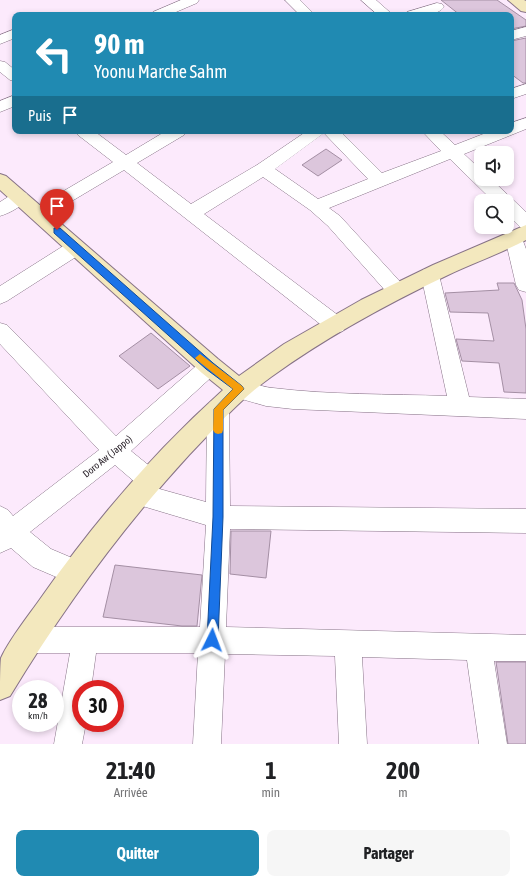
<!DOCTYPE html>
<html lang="fr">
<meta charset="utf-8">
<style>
body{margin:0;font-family:"Asap Condensed",sans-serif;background:#f6f6f6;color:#202124;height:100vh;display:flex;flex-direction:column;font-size:15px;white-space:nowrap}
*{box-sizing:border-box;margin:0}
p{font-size:13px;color:#757577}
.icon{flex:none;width:22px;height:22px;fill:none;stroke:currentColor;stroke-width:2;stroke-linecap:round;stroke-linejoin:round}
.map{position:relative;height:744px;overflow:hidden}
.sheet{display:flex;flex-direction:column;background:#fff;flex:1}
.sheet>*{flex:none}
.hud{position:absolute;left:12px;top:12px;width:502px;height:122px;border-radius:8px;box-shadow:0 2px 6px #0003;background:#208ab2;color:#fff;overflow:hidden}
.tools{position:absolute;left:474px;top:146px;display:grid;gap:8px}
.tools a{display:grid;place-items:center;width:40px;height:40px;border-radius:8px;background:#fff;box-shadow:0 2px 6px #0003;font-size:20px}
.speed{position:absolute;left:12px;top:680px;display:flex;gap:8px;font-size:20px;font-weight:700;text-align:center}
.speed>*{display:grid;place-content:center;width:52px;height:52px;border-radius:50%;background:#fff;box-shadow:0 2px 6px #0003;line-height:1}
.speed small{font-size:10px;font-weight:400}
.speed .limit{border:6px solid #d22;background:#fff;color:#111}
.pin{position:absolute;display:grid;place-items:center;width:34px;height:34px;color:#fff;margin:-41px -17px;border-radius:50% 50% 50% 0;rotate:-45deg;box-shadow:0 0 4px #0007}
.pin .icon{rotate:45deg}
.me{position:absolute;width:44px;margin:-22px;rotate:3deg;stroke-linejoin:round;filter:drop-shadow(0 0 3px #0008)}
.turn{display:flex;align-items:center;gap:14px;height:84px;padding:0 16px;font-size:18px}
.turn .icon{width:52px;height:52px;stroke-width:2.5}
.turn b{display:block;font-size:28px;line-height:34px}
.then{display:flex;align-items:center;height:38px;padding:0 16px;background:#0003;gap:8px;font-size:15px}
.eta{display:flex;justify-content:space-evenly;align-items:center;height:68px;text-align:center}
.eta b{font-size:24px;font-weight:700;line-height:28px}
.button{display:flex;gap:8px;margin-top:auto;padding:8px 16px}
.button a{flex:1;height:46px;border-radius:8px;background:#208ab2;color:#fff;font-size:16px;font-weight:700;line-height:46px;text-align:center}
.button a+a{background:#f6f6f6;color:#202124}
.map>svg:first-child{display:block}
.building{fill:#dcc6dc;stroke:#a48fa4}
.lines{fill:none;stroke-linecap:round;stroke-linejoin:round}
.street-casing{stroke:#877387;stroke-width:1}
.secondary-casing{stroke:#877387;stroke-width:2}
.street{fill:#fff;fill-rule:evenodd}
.secondary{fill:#f3e8be;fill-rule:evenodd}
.route{fill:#1a73e8;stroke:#114b97}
.slow{fill:#f59e0b}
.labels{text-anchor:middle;stroke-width:3.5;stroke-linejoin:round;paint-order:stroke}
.street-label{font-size:10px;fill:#231b23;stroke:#fefefe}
</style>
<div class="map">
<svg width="526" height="744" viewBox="0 0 526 744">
<rect width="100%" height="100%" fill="#fceafc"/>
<g class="building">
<polygon points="441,0 497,0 526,20 526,26 511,29 511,15 460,15"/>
<polygon points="526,38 526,83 523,83 511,74 511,41"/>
<polygon points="326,149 342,160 318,176 302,165"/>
<polygon points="497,283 514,283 522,300 526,329 526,393 504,392 499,363 462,361 456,339 494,341 488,313 450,312 445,293 499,290"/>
<polygon points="151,333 190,366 158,389 119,356"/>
<polygon points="231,531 271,531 266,578 230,574"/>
<polygon points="115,565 202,575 197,626 182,626 103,617"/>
<polygon points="496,662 526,662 526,744 508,744"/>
</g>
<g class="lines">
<g class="street-casing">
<g id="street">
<polygon points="181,0 199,0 197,3 169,15 151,15 153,12"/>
<polygon points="285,0 300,0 315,15 300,15"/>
<polygon points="361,0 376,0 393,15 378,15"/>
<path d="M437,3L442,4L444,7C437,17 416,15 405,15L407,12Z"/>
<polygon points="526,27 526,36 511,40 511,31"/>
<polygon points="15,29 15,38 0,44 0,35"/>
<polygon points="0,61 5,62 15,70 15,81 10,80 0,72"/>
<polygon points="526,84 526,94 511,99 511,89"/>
<polygon points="15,95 15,106 0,112 0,101"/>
<path d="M526,118V129L464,154L481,170V179H491L526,212V228L520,227L507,214V201H493L450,159L329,208L340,216L404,286L407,291L404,296L397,299L390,296L328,226L310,210L263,177L204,214L343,319L346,325L343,331L336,333L329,331L124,170L45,217L39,219L33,217L30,213L33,209L113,162L78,135L76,131H94L126,155L166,131H186L184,135L137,163L191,204L257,165L307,131H340L382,173L441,151L422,131H440L455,145L491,131H511V123ZM324,133L368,179L318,199L275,169Z"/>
<path d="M20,191L26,193L29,197C23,206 10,213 0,216V202L14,193Z"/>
<polygon points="514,231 520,233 526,249 526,292 519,290 516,285 505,238 508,233"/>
<polygon points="75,241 82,243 84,248 82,253 7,301 0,304 0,286 68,243"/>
<path d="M430,268L437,270L439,275L469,397L526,399V419L293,409L266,406L231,396L228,389L231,382C245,378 259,387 273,388C330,395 389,394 447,396L421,275L423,270Z"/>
<polygon points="0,323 7,325 116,436 203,360 210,357 217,360 220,366 217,372 131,451 157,472 161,480 156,488 206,502 207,409 210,402 218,399 226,402 229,409 230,506 526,509 526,533 230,529 226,627 526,635 526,661 494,661 507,744 479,744 467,660 362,657 367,744 339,744 335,656 225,654 221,744 193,744 198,653 96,653 91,689 81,689 81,723 86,723 82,744 54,744 70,653 27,653 18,649 14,640 18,631 27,627 200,627 206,525 129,502 125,494 129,486 136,483 115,465 30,532 51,549 84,563 88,572 84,581 75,585 33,567 11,548 0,553 0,506 8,510 13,516 99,450 0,344"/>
</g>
</g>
<g class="secondary-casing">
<g id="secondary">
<polygon points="508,0 524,0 526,1 526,12 521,11"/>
<path d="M0,174L6,176L218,359L239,376L284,344L361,300L433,265L526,225V240C501,253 474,263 448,275C387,304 326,337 271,377C240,399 215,428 189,455C121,529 62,610 10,696L0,700C0,692 0,665 1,658C10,638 30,614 43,595C95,521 156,450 223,390L202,373L0,190Z"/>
</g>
</g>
<use href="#street" class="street"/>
<use href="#secondary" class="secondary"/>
</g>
<polygon class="route" points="54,228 60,228 213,363 242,386 244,389 223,410 223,517 218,640 216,644 212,646 208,644 207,640 213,517 214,409 233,389 206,369 54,233"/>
<polygon class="slow" points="200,354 242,386 244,389 223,410 223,430 222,433 218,434 215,433 213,430 214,409 233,389 197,360 195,358"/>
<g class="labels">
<g class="street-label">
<text transform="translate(107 456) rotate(-39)" y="4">Doro Aw ( Jappo)</text>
</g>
</g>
</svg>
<div class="tools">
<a><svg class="icon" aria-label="sound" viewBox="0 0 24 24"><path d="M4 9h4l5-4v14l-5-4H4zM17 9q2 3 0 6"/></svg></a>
<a><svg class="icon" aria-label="search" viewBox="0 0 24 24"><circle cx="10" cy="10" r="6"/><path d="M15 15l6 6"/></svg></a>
</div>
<div class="speed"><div>28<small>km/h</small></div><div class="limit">30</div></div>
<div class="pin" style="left:57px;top:230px;background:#d93025"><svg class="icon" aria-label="arrive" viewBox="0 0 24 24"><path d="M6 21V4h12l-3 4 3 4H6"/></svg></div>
<svg class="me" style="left:212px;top:640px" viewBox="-20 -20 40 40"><path d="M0-17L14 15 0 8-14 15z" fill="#1a73e8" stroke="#fff" stroke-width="4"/></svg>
<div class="hud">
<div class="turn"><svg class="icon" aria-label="left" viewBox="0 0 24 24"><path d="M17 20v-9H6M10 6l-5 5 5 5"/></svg><div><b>90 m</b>Yoonu Marche Sahm</div></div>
<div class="then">Puis<svg class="icon" aria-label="arrive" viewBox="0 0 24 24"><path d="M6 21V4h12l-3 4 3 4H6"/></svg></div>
</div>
</div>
<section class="sheet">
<div class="eta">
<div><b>21:40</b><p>Arrivée</p></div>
<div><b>1</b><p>min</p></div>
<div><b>200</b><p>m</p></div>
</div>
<div class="button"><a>Quitter</a><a>Partager</a></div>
</section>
